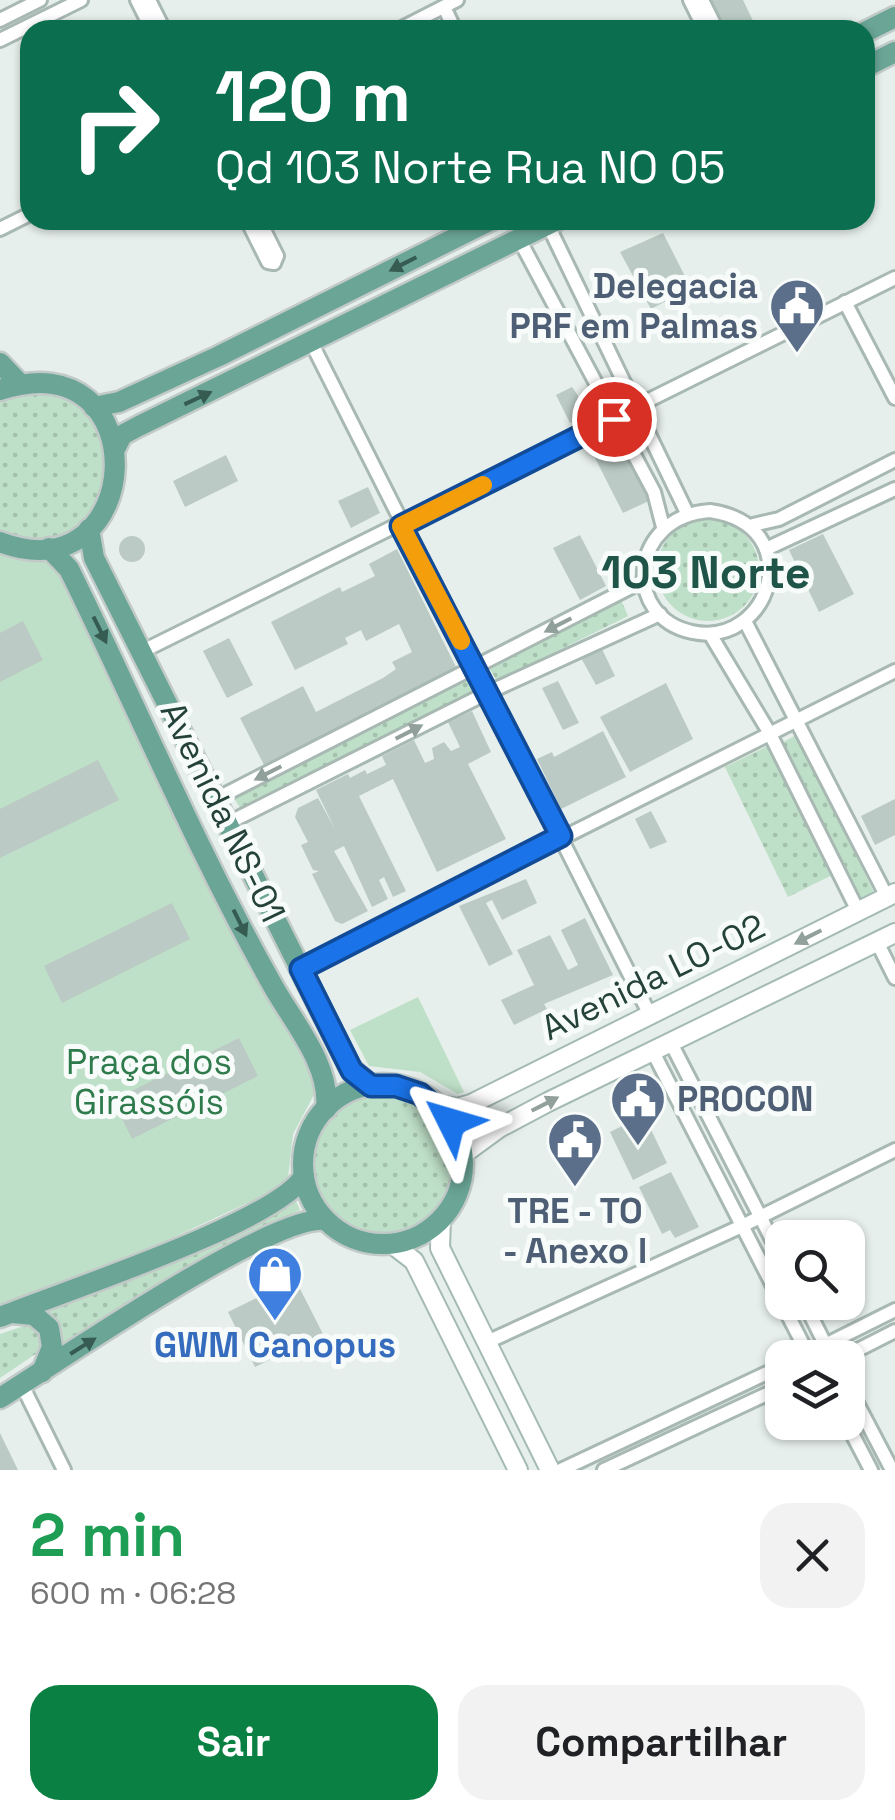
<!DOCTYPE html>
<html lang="pt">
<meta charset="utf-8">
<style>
body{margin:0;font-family:"Space Grotesk",sans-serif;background:#f2f2f2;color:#202124;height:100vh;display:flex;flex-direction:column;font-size:38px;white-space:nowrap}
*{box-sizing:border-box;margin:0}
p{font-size:32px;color:#757577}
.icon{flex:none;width:55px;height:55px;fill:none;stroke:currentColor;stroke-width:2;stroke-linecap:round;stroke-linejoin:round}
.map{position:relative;height:1470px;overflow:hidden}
.details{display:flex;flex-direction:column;background:#fff;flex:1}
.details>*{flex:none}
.banner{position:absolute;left:20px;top:20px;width:855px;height:210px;border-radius:30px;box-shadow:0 2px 8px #0004;background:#0b6e4f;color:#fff;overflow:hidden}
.controls{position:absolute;left:765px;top:1220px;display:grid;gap:20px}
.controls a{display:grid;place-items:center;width:100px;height:100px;border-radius:20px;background:#fff;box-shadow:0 2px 8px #0004;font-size:50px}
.pin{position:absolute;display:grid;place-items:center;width:85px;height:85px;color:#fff;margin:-42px;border:5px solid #fff;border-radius:50%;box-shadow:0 2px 10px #0007}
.me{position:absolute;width:110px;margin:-55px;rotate:310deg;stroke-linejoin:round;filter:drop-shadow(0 0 8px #0008)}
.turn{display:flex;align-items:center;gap:35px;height:210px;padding:0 30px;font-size:45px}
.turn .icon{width:130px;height:130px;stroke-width:2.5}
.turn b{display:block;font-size:70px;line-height:85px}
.round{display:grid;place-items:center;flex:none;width:105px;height:105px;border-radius:30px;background:#f2f2f2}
.overview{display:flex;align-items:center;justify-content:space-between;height:170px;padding:0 30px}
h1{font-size:60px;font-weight:800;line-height:75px;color:#1e9e55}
.cta{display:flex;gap:20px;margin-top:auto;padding:20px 30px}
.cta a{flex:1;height:115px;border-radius:30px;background:#0b8043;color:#fff;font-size:40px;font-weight:800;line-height:115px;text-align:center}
.cta a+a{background:#f2f2f2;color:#202124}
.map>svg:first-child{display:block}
.grass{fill:url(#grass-dots)}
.park{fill:#bfe0c8}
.building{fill:#bbcac4}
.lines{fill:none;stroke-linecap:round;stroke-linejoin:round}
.street-casing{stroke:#a8b8b2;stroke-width:18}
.secondary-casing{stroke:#a4bbb3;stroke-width:22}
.primary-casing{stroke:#c2cac8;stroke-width:25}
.street{stroke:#fff;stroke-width:12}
.secondary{stroke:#fff;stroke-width:18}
.primary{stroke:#6aa596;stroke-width:20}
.oneway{fill:#365b51}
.oneway2{fill:#92a09c}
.route-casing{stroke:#114b97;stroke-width:25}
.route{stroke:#1a73e8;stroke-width:18}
.slow{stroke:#f59e0b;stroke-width:18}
.labels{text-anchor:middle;stroke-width:10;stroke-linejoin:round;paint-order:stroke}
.service-label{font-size:35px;font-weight:bold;fill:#4e5e75;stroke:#f7fbf9;text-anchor:end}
.street-label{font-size:35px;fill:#24423a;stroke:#f7fbf9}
.park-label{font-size:35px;fill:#2d7a4b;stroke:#f7fbf9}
.shop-label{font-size:35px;font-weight:bold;fill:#366cbe;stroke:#f7fbf9}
.district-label{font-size:45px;font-weight:bold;fill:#1f5548;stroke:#f7fbf9}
</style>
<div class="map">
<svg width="895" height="1470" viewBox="0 0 895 1470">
<defs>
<pattern id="grass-dots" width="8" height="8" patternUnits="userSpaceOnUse" patternTransform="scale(2.5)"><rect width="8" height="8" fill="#bfe0c8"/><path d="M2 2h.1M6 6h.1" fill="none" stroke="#a4c1ad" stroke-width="1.8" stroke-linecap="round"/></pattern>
</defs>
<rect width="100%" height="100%" fill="#e6efeb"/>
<g class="grass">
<path d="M32,389C50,393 67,395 82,408C127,445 108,533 46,541C32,542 14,536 0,534V397Z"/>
<circle cx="708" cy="570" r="51"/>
<polygon points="621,600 628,616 497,681 488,666"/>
<polygon points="468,678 475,692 241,809 233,797"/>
<polygon points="797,735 877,899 863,906 781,743"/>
<polygon points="768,746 832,875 788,897 725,767"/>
<circle cx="383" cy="1164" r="72"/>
<polygon points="296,1201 300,1210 242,1239 60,1346 59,1325 44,1311 213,1244"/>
<polygon points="24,1326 37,1327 44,1342 40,1351 0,1378 0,1334"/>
</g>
<g class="park">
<polygon points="0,546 41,551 57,563 317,1089 293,1134 288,1177 282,1187 159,1244 0,1305"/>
<polygon points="418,997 464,1092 458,1094 420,1072 369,1066 350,1030"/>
</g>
<g class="building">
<polygon points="711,0 743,0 756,27 726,30"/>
<polygon points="663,233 691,288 651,309 620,252"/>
<polygon points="572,387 590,413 570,423 556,395"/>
<polygon points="623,444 651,500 623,513 595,458"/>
<polygon points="226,455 238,481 185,507 173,481"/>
<polygon points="368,487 380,513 351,528 338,501"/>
<polygon points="823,534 854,594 819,612 789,550"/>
<polygon points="580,535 606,586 580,600 553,548"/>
<circle cx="132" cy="549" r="13"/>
<polygon points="397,549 457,669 264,765 240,718 303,686 316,712 383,678 396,669 392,662 412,652 399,624 366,641 361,630 345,638 348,644 295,670 271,622 340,587 342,592 375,576 369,564"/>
<polygon points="23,621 43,660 0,682 0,633"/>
<polygon points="229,638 253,685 227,698 203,651"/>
<polygon points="601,647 615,676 596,685 580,656"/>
<polygon points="558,681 579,723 563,730 542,688"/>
<polygon points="666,683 693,739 630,772 600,717"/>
<polygon points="472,711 491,752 468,764 506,839 437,872 393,779 359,796 406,891 393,897 384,877 379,880 388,899 372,907 344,846 334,851 368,911 342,924 335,921 312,874 319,871 313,870 301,845 308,842 295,817 298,808 318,798 335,829 316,790 348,774 350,778 365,770 367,774 386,765 382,756 414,740 425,763 434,759 432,748 444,742 451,751 460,747 448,722"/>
<polygon points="603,731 626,777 561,809 537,759 552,752 554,757"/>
<polygon points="98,760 119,800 0,858 0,809"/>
<polygon points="895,799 895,835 875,845 861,816"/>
<polygon points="651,811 667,842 650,849 635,819"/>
<polygon points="526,879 537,903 502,920 492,900 486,903 513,954 489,966 459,906"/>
<polygon points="172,903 190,939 62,1003 44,966"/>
<polygon points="585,918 613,975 544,1004 547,1009 514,1025 501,1000 534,985 517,950 550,935 568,970 578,965 561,930"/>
<polygon points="239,1038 258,1076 132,1139 113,1100"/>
<polygon points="644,1115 667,1163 633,1180 610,1132"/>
<polygon points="671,1172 699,1227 675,1238 670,1230 662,1234 639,1187"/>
<polygon points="295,1279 323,1334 255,1367 228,1312"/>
<polygon points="0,1433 18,1470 0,1470"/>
</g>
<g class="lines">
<g class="street-casing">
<g id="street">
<polyline points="137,0 152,30"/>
<polyline points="149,0 164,30"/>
<polyline points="690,0 705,30"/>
<polyline points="702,0 717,30"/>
<polyline points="444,7 455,30"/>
<polyline points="0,20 40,0"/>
<polyline points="398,30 457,0"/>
<polyline points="0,40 81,0"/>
<polyline points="247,220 268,262 274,263"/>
<polyline points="259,220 277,256 274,263"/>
<polyline points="548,225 687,513"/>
<polyline points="0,229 30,214"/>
<polyline points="519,239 654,492 663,527"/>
<polyline points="845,302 895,398"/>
<polyline points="311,342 650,1015"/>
<path d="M710,511C809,525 771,649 692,632C621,617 630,516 710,511Z"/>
<polyline points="753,525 779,519 895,460"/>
<polyline points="766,549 895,489"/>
<polyline points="745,621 887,897"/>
<polyline points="710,634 769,732 858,911"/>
<polyline points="141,652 895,278"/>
<polyline points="216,799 645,580"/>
<polyline points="228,823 487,693 660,614"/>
<polyline points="877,942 895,978"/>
<polyline points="301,969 895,671"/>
<polyline points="671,1043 782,1259"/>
<polyline points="653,1052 810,1358"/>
<polyline points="804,1302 832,1358"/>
<polyline points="487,1342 742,1226 895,1150"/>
<polyline points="803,1356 895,1310"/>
<polyline points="842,1358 895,1331"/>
<polyline points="22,1385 64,1470"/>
<polyline points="848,1386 892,1470"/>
<polyline points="846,1422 871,1470"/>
<polyline points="561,1470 782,1366"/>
<polyline points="604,1470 782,1387"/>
</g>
</g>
<g class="secondary-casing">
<g id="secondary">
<polyline points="437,1105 457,1108 471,1104 895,893"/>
<polyline points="462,1155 499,1128 548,1102 895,933"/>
<polyline points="441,1219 440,1248 550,1470"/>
<polyline points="392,1244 414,1261 518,1470"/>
</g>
</g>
<g class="primary-casing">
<g id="primary">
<polyline points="865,32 895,17"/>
<polyline points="865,67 895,52"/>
<polyline points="0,363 19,383"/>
<path d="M0,390C159,338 147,598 0,542"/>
<polyline points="94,407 119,402 219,356 491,220"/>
<polyline points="116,447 122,435 139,426 557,220"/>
<polyline points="89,529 94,558 350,1068 371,1086"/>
<path d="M49,548L69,569C137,707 197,851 273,986C293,1022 331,1065 326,1109"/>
<circle cx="383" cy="1164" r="80"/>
<polyline points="13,1313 34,1315 49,1328 52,1347 42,1372"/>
<path d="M0,1317C59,1293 277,1222 304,1176"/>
<path d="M0,1398C56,1363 272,1214 325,1220"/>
</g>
</g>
<use href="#street" class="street"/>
<use href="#secondary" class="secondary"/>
<use href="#primary" class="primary"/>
</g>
<defs><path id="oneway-solid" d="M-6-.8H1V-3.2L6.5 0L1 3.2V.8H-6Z" transform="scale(2.5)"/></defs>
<g class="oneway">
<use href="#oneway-solid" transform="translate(403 264) rotate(153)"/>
<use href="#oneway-solid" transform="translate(198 398) rotate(-25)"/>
<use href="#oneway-solid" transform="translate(100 630) rotate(64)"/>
<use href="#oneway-solid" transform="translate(240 923) rotate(64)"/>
<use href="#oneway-solid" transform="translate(83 1346) rotate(-32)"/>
</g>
<g class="oneway2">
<use href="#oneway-solid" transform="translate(558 625) rotate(153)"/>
<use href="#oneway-solid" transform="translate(409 732) rotate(-27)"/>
<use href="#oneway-solid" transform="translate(268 773) rotate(153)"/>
<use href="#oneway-solid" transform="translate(808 937) rotate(153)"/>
<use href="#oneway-solid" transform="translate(545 1104) rotate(-27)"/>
</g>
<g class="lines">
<g class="route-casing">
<polyline id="route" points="451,1122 420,1094 396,1086 371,1086 352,1071 301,969 561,836 401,526 614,419"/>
</g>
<use href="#route" class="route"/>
<polyline class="slow" points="461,641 401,526 483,485"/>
</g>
<defs>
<g id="civic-pin" transform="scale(2.875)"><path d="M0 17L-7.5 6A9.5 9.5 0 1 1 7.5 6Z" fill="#5c6f8a" stroke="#f7fbf9"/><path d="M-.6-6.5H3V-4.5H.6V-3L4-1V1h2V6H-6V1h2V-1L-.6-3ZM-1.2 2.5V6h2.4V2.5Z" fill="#fff"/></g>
<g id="shop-pin" transform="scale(2.875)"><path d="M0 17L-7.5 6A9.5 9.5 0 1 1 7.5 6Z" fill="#3f7fe0" stroke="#f7fbf9"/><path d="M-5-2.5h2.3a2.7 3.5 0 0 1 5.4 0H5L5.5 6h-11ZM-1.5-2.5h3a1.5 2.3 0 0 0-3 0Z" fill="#fff"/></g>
</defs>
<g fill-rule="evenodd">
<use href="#civic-pin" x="797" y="306"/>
<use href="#civic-pin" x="638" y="1099"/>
<use href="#civic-pin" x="575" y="1140"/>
<use href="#shop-pin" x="275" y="1274"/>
</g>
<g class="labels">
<g class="service-label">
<text x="758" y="298">Delegacia<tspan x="758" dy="40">PRF em Palmas</tspan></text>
<text x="677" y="1111" text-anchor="start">PROCON</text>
<text x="575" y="1223" text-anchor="middle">TRE - TO<tspan x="575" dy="40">- Anexo I</tspan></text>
</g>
<g class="street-label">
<text transform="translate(223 812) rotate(64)" y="12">Avenida NS-01</text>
<text transform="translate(653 977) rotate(-26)" y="12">Avenida LO-02</text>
</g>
<g class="park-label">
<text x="149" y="1074">Praça dos<tspan x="149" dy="40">Girassóis</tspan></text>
</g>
<g class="shop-label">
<text x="275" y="1357">GWM Canopus</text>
</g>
<g class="district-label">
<text x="706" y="588">103 Norte</text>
</g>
</g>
</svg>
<div class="controls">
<a><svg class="icon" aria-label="search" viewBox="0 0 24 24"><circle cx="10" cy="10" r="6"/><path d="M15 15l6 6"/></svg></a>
<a><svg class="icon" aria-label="layers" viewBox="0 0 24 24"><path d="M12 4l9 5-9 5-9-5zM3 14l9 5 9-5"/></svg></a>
</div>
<div class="pin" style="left:614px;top:419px;background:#d93025"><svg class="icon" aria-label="arrive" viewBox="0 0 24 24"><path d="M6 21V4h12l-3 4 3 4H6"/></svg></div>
<svg class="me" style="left:451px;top:1122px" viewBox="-20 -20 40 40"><path d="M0-17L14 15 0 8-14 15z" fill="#1a73e8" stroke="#fff" stroke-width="4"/></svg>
<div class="banner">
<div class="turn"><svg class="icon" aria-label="right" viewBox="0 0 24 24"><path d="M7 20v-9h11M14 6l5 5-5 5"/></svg><div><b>120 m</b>Qd 103 Norte Rua NO 05</div></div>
</div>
</div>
<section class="details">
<div class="overview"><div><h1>2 min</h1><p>600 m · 06:28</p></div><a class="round"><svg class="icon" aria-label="close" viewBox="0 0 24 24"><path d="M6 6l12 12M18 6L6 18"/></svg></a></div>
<div class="cta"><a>Sair</a><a>Compartilhar</a></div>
</section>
